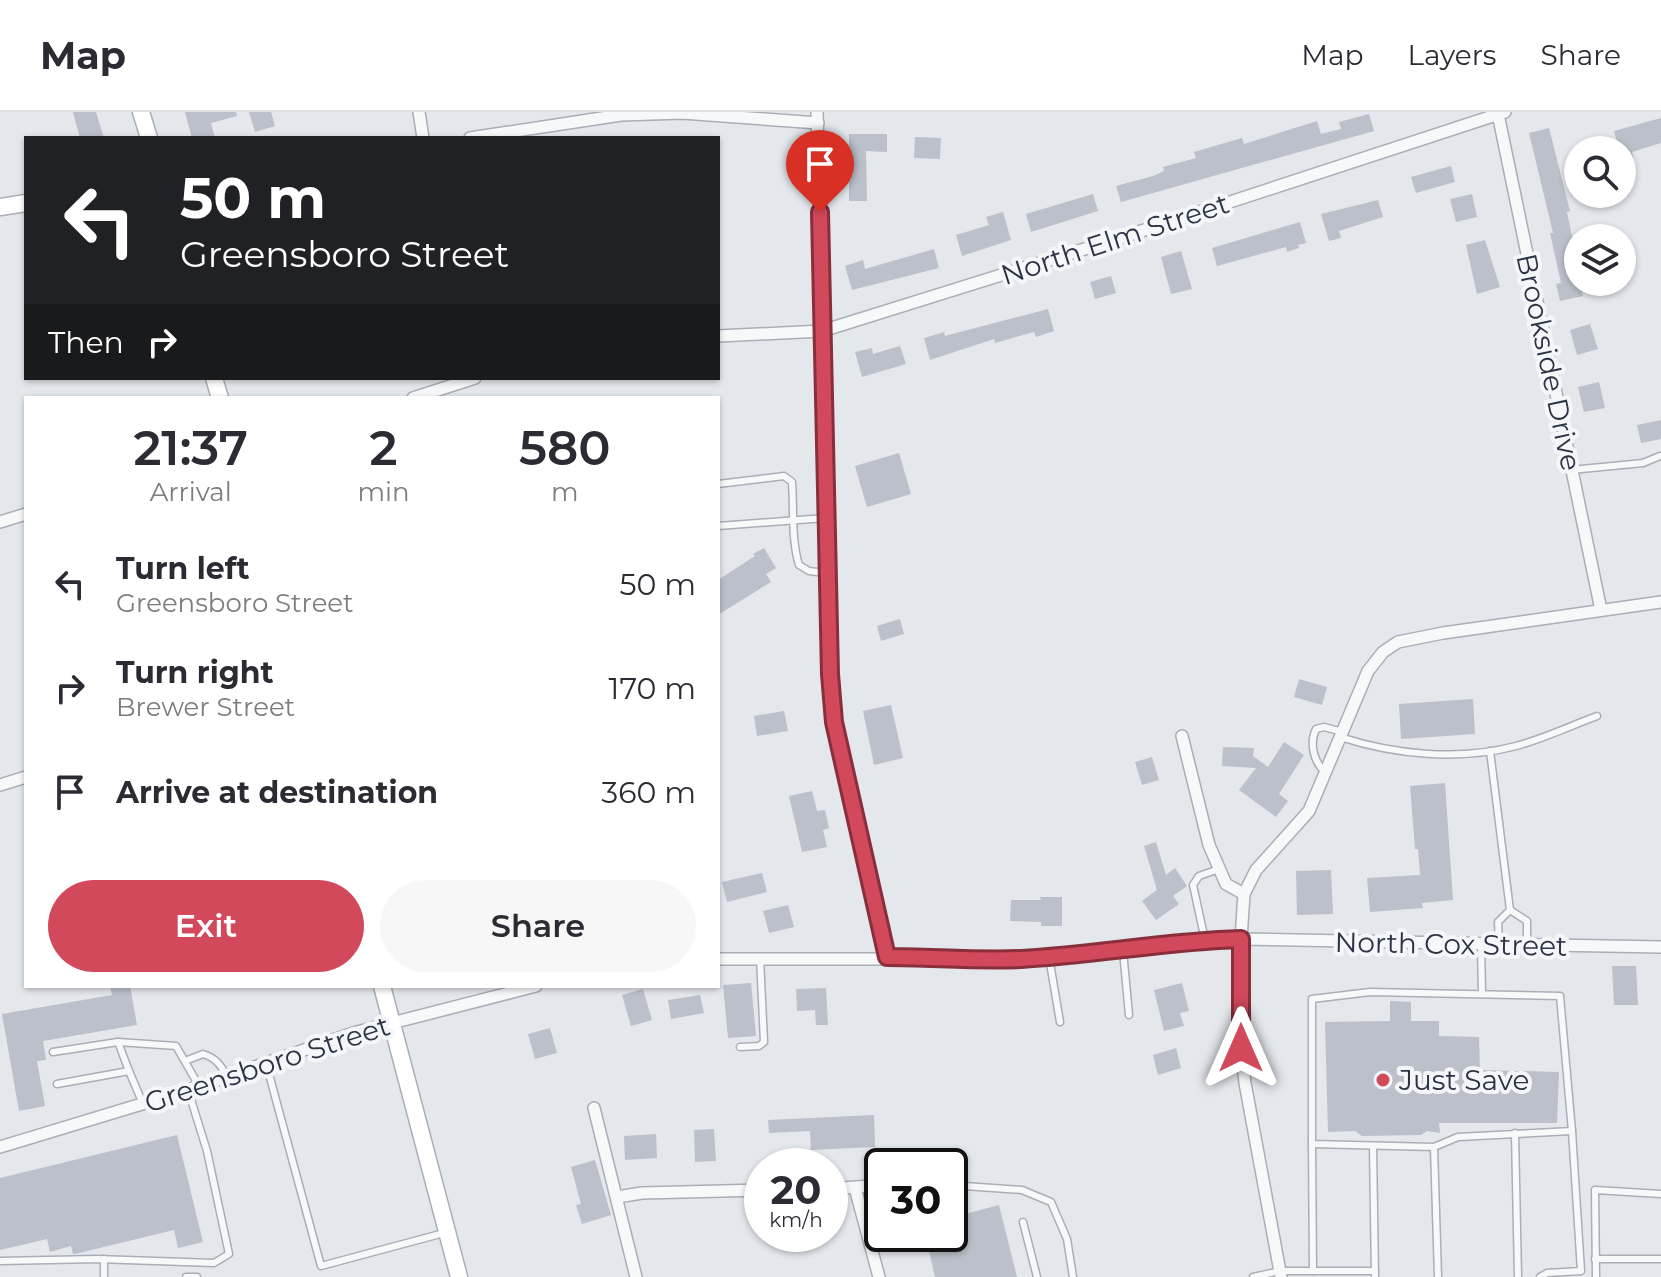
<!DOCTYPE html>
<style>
body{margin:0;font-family:Montserrat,sans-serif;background:#f7f7f7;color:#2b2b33;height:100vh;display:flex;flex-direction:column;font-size:30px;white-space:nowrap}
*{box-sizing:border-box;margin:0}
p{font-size:26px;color:#7c7c81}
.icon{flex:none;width:44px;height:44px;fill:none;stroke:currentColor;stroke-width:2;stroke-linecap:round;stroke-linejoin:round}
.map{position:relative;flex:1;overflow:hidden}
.details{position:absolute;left:24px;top:284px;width:696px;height:592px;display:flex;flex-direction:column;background:#fff;border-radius:0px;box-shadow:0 2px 6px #0004}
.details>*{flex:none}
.banner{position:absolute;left:24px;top:24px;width:696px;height:244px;border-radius:0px;box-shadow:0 2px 6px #0004;background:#202124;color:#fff;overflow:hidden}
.controls{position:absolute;left:1564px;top:24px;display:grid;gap:16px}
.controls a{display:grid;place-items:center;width:72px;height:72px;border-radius:50%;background:#fff;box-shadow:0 2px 6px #0004;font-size:40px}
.speed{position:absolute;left:744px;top:1036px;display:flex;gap:16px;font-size:40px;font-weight:700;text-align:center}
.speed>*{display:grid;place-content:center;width:104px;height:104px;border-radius:50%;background:#fff;box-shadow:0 2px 6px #0004;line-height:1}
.speed small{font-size:20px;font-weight:400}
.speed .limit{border:4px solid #111;border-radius:12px;background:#fff;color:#111}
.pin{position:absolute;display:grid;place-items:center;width:68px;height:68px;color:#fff;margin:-82px -34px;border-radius:50% 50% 50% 0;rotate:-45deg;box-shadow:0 0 8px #0007}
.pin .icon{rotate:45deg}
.me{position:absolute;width:88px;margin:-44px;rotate:0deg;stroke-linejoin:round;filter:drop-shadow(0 0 6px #0008)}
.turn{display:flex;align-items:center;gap:28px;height:168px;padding:0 24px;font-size:36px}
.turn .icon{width:104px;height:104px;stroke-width:2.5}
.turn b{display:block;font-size:56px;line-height:68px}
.then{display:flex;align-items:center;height:76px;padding:0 24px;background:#0003;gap:16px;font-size:30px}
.eta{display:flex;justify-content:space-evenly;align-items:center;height:136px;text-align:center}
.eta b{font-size:48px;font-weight:600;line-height:56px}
.button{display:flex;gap:16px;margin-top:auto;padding:16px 24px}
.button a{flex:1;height:92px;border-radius:48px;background:#d1495b;color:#fff;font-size:32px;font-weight:600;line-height:92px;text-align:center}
.button a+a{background:#f7f7f7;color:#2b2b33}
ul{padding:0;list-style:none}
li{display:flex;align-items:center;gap:24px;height:104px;padding:0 24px}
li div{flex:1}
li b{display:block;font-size:30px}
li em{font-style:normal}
header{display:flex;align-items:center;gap:48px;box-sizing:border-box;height:112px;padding:0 40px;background:#fff;border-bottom:2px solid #e1e1e2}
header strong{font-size:38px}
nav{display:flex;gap:44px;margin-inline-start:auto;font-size:28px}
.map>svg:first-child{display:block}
.building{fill:#bbc0ca}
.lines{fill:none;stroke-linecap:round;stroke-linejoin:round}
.lane-casing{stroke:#a9aeb7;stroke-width:9}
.street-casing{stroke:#a9aeb7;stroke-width:14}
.secondary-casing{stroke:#a9aeb7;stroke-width:19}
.lane{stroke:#f7f8fa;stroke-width:6}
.street{stroke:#f7f8fa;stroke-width:11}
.secondary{stroke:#fff;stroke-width:16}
.route-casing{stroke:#882f3b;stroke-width:20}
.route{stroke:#d1495b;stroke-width:14}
.poi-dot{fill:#d1495b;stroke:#f4f6f9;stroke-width:3}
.labels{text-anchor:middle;stroke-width:8;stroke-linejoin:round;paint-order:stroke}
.street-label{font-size:28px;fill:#2b3445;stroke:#f4f6f9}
.poi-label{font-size:28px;fill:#2b3445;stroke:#f4f6f9;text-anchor:start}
</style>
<header>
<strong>Map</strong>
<nav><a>Map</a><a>Layers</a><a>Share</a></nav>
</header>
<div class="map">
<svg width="1661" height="1165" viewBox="0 0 1661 1165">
<rect width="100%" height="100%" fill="#e4e7ec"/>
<g class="building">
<polygon points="73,0 96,0 104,26 80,26"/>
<polygon points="185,0 236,0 237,4 211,11 215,26 192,26"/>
<polygon points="249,0 271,0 275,14 255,20"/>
<polygon points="1369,2 1374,19 1121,90 1116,74 1153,64 1164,59 1163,55 1196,46 1194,40 1242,26 1244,32 1317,9 1321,22 1341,17 1339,10"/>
<polygon points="1661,6 1661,31 1632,40 1634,47 1622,50 1622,38 1619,38 1614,19"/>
<polygon points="1549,16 1570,99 1567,100 1574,134 1578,133 1578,170 1580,170 1583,184 1560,189 1556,172 1561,171 1550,121 1553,121 1529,21"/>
<polygon points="849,22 887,22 887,40 866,39 867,89 849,89"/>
<polygon points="915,25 941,26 940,47 914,46"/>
<polygon points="1451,54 1455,70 1416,81 1411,65"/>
<polygon points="1093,82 1098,99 1031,120 1026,102"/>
<polygon points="1472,82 1477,105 1456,110 1450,87"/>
<polygon points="1378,88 1383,105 1339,119 1341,126 1329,129 1321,102"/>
<polygon points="1003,100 1011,128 962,144 956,123 989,113 986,105"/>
<polygon points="1300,110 1306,131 1298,133 1299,136 1287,140 1286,135 1217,154 1212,136"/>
<polygon points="1485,128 1500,175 1477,182 1466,133"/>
<polygon points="934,137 939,156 852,178 845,154 863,148 865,157"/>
<polygon points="1181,139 1192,177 1171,182 1161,145"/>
<polygon points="1111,164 1116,181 1095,187 1090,170"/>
<polygon points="1048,197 1054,219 1036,225 1034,220 995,231 994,227 930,248 924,226 944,220 945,224"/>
<polygon points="1590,212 1598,237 1577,243 1570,218"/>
<polygon points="900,234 906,252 862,265 855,240 872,236 873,242"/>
<polygon points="1599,270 1605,296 1584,300 1578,275"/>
<polygon points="1661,308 1661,327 1641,331 1637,313"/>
<polygon points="899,341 911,382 867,395 855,354"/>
<polygon points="764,436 776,456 766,462 771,470 718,503 718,468 755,444 753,442"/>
<polygon points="900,507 904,522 881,529 877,514"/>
<polygon points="1299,567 1327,575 1322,593 1294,585"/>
<polygon points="1473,587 1475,622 1401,627 1399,592"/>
<polygon points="891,593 903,646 874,653 863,599"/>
<polygon points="784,599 788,619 757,624 754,604"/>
<polygon points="1284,630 1304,643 1279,682 1288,689 1276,705 1239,678 1256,656 1222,654 1223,635 1254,636 1253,644 1268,655"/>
<polygon points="1152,645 1159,668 1142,673 1135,650"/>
<polygon points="1445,671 1453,788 1422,791 1423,796 1370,800 1367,766 1420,763 1418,737 1415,737 1410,674"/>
<polygon points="812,679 817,699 825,698 829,716 823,718 827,735 802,740 789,684"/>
<polygon points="1156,730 1166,763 1175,756 1187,774 1173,784 1179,792 1156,808 1142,789 1157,778 1144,734"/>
<polygon points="1331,758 1333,802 1297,803 1296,759"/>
<polygon points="762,761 767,780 727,790 722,770"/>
<polygon points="1040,785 1062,785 1062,814 1041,814 1041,810 1010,809 1011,788 1041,788"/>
<polygon points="788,793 794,815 769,821 763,799"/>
<polygon points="1612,854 1636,854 1638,893 1614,893"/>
<polygon points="751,871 756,924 728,926 723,873"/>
<polygon points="1182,871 1189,899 1180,901 1184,914 1164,919 1154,878"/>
<polygon points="110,874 130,874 137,913 43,929 46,948 37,949 45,994 19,999 2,902 112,883"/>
<polygon points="826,876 828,913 816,913 815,898 797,899 796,877"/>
<polygon points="643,877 652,908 631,914 622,883"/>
<polygon points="700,883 704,901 671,907 668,888"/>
<polygon points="1390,889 1411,890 1411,909 1439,909 1439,924 1479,925 1480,958 1559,960 1557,1011 1439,1011 1440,1021 1427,1019 1421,1023 1362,1024 1355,1019 1328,1020 1325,910 1390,909"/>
<polygon points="550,916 557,941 535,947 528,922"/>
<polygon points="1176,936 1181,956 1158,963 1153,943"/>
<polygon points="874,1003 875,1035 811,1038 810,1019 769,1021 768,1008"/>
<polygon points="714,1017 716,1049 695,1050 694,1018"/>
<polygon points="656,1022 657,1046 625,1048 624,1024"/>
<polygon points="177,1023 203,1130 178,1136 174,1118 79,1141 73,1142 71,1134 50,1140 47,1127 0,1138 0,1066"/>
<polygon points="595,1048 611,1103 582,1112 576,1093 581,1092 571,1055"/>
<polygon points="999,1093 1017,1165 935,1165 925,1122 950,1122 950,1106"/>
</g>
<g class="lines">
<g class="lane-casing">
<g id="lane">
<polyline points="1571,358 1643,351 1660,344"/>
<path d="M718,372L784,364L792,370C794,397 791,427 799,453L809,459L826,461"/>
<polyline points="718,414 825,406"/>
<path d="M1340,625C1396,643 1459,649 1516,634C1543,627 1570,614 1597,604"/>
<polyline points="1490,639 1510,798"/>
<path d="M1325,660C1314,650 1309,632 1316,617L1324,615L1343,620"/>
<polyline points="1510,798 1527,809 1527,833"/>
<polyline points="1205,828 1193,773 1199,764 1219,757"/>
<polyline points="1481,833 1482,881"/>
<polyline points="1499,833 1498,810 1510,798"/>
<polyline points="1123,839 1129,903"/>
<polyline points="1049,845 1060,910"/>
<polygon points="1370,880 1560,884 1572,1019 1458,1025 1434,1035 1312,1032 1312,887"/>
<polyline points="118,930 129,959"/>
<polyline points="740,935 759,934 764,930 760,846"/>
<polyline points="53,940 118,930 176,934 199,974"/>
<path d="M185,949L203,942C216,946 221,953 227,965"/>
<polyline points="266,951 321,1154 444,1121"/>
<polyline points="57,972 129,959 143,992"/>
<polyline points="1515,1021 1518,1165"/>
<polyline points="1312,1032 1313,1159"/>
<polyline points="1373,1034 1375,1165"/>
<polyline points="1434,1035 1438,1165"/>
<polyline points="950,1073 1022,1078 1051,1090 1067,1127 1073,1165"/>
<polyline points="1023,1110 1037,1165"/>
<polyline points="1595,1147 1661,1147"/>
<polyline points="0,1149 97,1147 214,1151 229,1142 207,1039 188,978"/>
<polyline points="104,1165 104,1147"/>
<polyline points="186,1165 197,1165"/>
<polyline points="1253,1165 1280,1159 1375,1159"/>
<polyline points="1540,1165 1547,1161 1581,1159 1572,1019"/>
<polyline points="1596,1165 1595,1078 1661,1082"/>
</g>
</g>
<g class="street-casing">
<g id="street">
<polyline points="419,0 423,26"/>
<polyline points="817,0 830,562 834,610 887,845"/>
<polyline points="1498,2 1601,498"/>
<polyline points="470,26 621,3 682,1 818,11"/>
<polyline points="718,224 822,219 1123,125 1505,0"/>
<polyline points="413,286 475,266"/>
<polyline points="0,410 26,402"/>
<polyline points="1182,624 1209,733 1226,772 1244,782"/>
<polyline points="0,673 26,665"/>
<polyline points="718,847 1018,847 1107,840 1180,829 1241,827 1244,782 1256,758 1309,699 1368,559 1383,540 1398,530 1443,521 1661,490"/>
<polyline points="594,996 636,1165"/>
<polyline points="0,1035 188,978 353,921 536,874"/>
<polyline points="855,1076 879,1165"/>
<polyline points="830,1077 882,1073"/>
<polyline points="617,1085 642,1081 762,1078"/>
<polyline points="1281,1165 1245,971 1241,936 1241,827 1661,835"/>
</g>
</g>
<g class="secondary-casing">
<g id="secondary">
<polyline points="141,0 149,26"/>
<polyline points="0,95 26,91"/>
<polyline points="214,266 220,286"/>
<polyline points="382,874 459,1165"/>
</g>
</g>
<use href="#lane" class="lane"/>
<use href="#street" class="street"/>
<use href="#secondary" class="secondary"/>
</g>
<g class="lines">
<g class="route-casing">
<path id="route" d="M820,100L830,562L834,610L887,845C931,845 977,849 1021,847C1095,843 1167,829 1241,827V936"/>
</g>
<use href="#route" class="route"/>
</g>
<circle class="poi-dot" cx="1383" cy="968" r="8"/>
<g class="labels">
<g class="street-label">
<text transform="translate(1115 127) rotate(-18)" y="10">North Elm Street</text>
<text transform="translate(1549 250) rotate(78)" y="10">Brookside Drive</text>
<text transform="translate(1451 832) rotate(1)" y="10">North Cox Street</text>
<text transform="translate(267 952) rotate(-18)" y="10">Greensboro Street</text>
</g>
<g class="poi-label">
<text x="1399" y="978">Just Save</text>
</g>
</g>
</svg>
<div class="controls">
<a><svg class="icon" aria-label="search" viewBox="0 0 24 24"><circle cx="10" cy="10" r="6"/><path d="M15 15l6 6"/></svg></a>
<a><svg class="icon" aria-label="layers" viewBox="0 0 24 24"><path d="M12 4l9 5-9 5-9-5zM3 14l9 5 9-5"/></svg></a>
</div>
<div class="speed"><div>20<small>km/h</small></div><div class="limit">30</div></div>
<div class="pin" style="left:820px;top:100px;background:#d93025"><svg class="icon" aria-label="arrive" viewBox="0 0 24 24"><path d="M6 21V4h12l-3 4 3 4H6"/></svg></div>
<svg class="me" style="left:1241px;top:936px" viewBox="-20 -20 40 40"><path d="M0-17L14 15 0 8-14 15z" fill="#d1495b" stroke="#fff" stroke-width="4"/></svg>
<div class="banner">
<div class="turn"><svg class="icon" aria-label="left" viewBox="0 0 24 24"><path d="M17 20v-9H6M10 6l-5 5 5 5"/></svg><div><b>50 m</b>Greensboro Street</div></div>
<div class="then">Then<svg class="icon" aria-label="right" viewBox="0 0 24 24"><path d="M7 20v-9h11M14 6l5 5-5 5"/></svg></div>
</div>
<section class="details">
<div class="eta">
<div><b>21:37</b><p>Arrival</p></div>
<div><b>2</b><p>min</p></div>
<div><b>580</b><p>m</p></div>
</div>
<ul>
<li><svg class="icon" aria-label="left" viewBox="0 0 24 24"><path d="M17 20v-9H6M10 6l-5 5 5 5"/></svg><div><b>Turn left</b><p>Greensboro Street</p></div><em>50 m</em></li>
<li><svg class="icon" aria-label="right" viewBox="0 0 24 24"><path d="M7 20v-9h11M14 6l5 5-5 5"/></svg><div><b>Turn right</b><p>Brewer Street</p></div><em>170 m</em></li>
<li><svg class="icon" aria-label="arrive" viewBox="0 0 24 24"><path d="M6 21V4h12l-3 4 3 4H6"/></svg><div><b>Arrive at destination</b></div><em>360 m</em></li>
</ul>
<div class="button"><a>Exit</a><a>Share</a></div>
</section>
</div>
